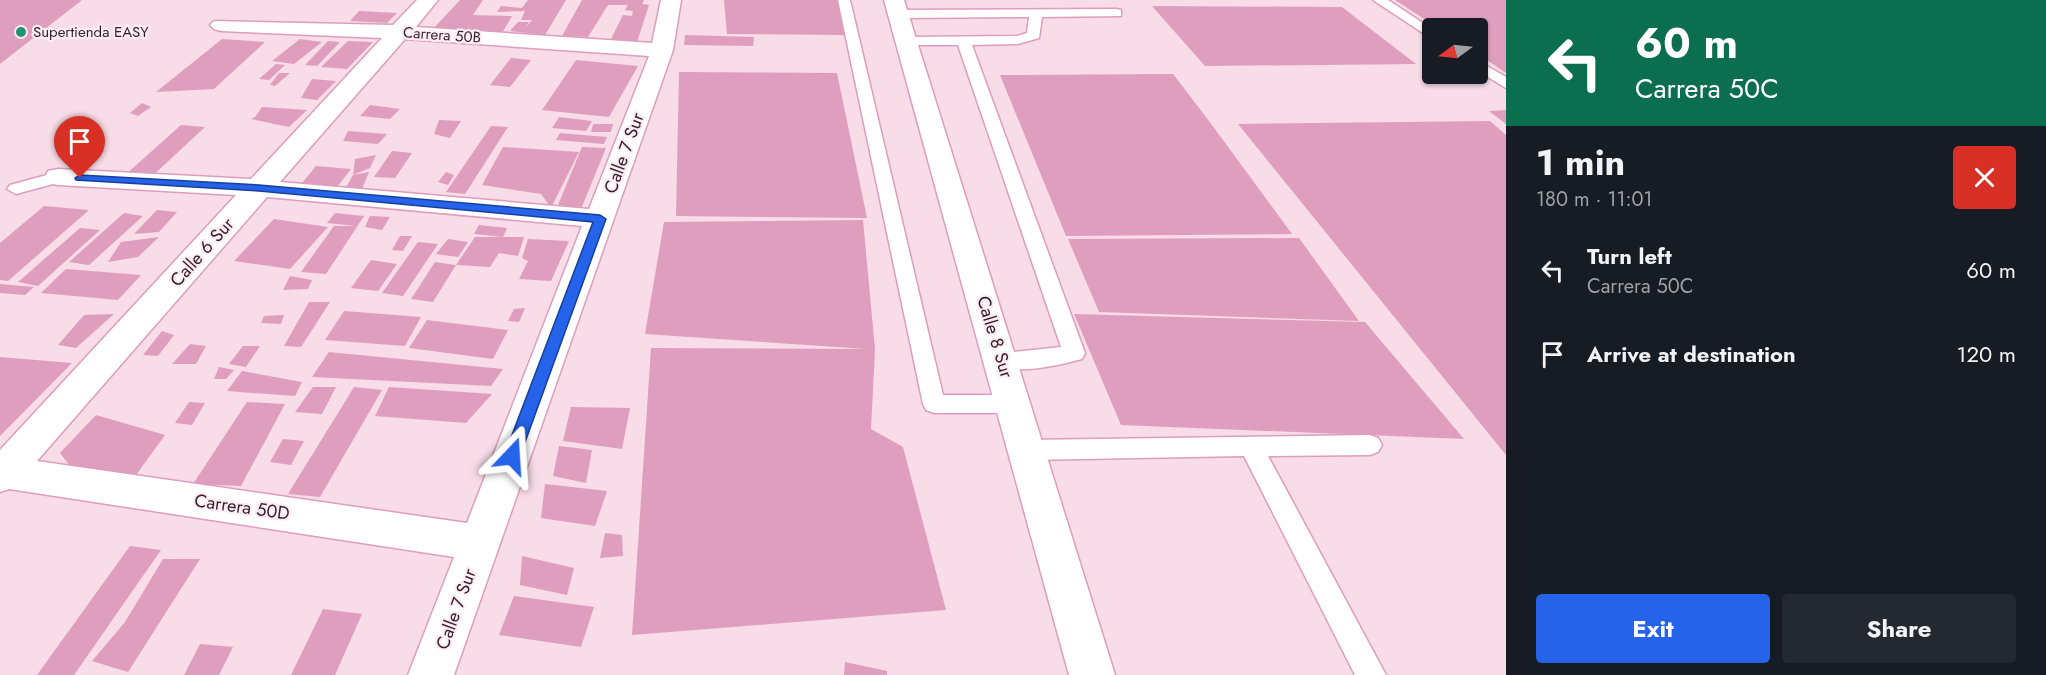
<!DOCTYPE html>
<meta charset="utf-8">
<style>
body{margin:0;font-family:Jost,sans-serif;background:#242831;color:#f1f3f6;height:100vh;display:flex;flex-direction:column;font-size:22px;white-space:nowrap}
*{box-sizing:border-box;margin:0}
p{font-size:20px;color:#9ea1a6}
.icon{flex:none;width:33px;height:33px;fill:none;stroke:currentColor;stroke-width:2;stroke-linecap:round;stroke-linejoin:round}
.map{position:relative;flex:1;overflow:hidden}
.drawer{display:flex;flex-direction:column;background:#171b24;width:540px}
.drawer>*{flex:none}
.guide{background:#0b6e4f;color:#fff;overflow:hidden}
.needle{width:39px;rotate:255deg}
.controls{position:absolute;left:1422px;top:18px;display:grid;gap:12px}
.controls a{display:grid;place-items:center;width:66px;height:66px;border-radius:6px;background:#171b24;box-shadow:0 2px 4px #0004;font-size:30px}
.pin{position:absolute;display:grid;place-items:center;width:51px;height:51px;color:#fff;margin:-62px -26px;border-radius:50% 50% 50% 0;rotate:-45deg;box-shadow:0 0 6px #0007}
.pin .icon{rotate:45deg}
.me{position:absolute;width:66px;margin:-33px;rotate:20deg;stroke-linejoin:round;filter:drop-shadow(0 0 4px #0008)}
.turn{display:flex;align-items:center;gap:21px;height:126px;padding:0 30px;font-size:27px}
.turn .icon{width:78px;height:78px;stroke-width:2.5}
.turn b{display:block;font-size:42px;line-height:51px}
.round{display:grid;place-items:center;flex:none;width:63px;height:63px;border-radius:6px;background:#242831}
.headline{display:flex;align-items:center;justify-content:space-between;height:102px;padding:0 30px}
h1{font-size:36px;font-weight:700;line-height:45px}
.cta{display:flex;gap:12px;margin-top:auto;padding:12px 30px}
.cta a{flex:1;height:69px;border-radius:6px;background:#2563eb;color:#fff;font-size:24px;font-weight:700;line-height:69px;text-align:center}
.cta a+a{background:#242831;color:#f1f3f6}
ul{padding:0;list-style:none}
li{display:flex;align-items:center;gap:18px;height:84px;padding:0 30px}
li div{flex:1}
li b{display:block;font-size:22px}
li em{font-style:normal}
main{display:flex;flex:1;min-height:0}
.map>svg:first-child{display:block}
.building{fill:#df9ebd}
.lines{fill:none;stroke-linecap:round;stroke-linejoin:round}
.lane-casing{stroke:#de9dbc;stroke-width:3}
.street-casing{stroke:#de9dbc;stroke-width:3}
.secondary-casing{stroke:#de9dbc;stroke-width:3}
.lane{fill:#fff;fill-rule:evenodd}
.street{fill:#fff;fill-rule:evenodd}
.secondary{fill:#fff;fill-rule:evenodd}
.route{fill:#2563eb;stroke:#184099;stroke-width:1.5}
.poi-dot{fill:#219172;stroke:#fcedf4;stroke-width:2}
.labels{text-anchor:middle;stroke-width:4.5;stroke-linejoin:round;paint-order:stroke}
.far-poi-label{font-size:15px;fill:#351d29;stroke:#fcedf4;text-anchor:start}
.far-street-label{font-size:15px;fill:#351d29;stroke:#fcedf4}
.street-label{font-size:18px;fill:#351d29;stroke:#fcedf4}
</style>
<main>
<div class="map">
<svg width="1506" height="675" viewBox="0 0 1506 675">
<rect width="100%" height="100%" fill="#f8dce8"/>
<g class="building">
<polygon points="0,0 82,0 0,64"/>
<polygon points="460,0 483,0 473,15 512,16 502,33 433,29"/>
<polygon points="528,0 566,0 545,35 510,31 518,22 529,22 525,28 532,20 521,20 525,11 497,12 501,6 522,8"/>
<polygon points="582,0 644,0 642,4 649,5 637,42 611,39 623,15 632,16 633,11 625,10 628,5 608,5 588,37 562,36"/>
<polygon points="724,0 838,0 846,35 727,34"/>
<polygon points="1395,0 1506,0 1506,73 1478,54 1478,28 1438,28"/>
<polygon points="1152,6 1342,7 1416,64 1205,66"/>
<polygon points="359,11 397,13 387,23 350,21"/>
<polygon points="685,35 754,37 753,46 684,45"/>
<polygon points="222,39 265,42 214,89 156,92"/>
<polygon points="300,39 322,42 294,64 272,61"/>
<polygon points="328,41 340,42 317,66 305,65"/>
<polygon points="348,41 373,42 347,69 321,67"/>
<polygon points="511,58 531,60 510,87 490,85"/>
<polygon points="576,60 638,66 609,117 542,110"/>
<polygon points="276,64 285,65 269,80 259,79"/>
<polygon points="679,72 837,73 867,218 676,216"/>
<polygon points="279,73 290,73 275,86 270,85"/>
<polygon points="1173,74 1209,121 1292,234 1066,236 1000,75"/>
<polygon points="312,79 336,81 317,100 301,98"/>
<polygon points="142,103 151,107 138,116 130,113"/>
<polygon points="370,105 400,109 390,119 360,116"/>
<polygon points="262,107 307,110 289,127 251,119 255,117"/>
<polygon points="1506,110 1506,124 1489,111"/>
<polygon points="559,117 592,121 586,131 552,128"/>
<polygon points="439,120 461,121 450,138 434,134"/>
<polygon points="1490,121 1506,135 1506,455 1238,124"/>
<polygon points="593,124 613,124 611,132 591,132"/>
<polygon points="181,125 205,127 149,179 124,176"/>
<polygon points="491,126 508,127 465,194 446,192"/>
<polygon points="348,131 387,134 378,144 343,141"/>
<polygon points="560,133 607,137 604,144 556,140"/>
<polygon points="503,147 579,152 551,208 541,194 482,185"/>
<polygon points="582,147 606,148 581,209 558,205"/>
<polygon points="392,151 412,153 395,178 374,177"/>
<polygon points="376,155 370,168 353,175 355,159"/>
<polygon points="316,166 351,169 334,191 298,188"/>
<polygon points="369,172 361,191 345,189 353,175"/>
<polygon points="446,172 454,175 448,185 438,182"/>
<polygon points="44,206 89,210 8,281 0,280 0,243"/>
<polygon points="157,210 177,212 159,232 134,234"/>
<polygon points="124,213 143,216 89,265 69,262"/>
<polygon points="335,213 364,216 326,274 301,272 334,226 356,226 327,223"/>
<polygon points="370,216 390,217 382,230 365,227"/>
<polygon points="274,219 328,227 290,269 234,261"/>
<polygon points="863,220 875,349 871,429 903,447 946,610 632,635 651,348 866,349 645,334 664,222"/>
<polygon points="479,225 507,228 503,237 474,234"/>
<polygon points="80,228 100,230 38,286 18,282"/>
<polygon points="400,236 412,236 403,251 392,250"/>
<polygon points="159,237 138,257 108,262 121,242"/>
<polygon points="475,237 524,237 518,256 499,253 490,267 456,265"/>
<polygon points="1299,238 1359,321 1099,312 1068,239"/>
<polygon points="448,239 468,242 458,257 436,254"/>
<polygon points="528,239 569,241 551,281 519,279 528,261 522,258"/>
<polygon points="418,242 438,244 403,296 382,293"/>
<polygon points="371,260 397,264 378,291 351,288"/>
<polygon points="435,262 456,265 433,302 411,299"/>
<polygon points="66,269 141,275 118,300 41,293"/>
<polygon points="290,276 312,280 308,289 283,290"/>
<polygon points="0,284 34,287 25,295 0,293"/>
<polygon points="309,302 330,302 301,347 284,346"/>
<polygon points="525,308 519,322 508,321 514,309"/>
<polygon points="344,311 421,317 405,346 325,340"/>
<polygon points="114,314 76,348 58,345 84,315"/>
<polygon points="1074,314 1365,322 1464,439 1121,425"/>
<polygon points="284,315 281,324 261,323 264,316"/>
<polygon points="427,320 508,330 493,359 409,348"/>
<polygon points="162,331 174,335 158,356 143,355"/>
<polygon points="190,344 206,346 196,364 172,364"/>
<polygon points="243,346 260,346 246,367 229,364"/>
<polygon points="329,352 503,369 491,386 312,377"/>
<polygon points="0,357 72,363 0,436"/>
<polygon points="219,367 234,370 226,379 214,379"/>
<polygon points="242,371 302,382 295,396 227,391"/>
<polygon points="313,387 336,387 322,414 295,412"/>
<polygon points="354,387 382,390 320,497 288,494"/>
<polygon points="389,387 492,394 466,423 375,416"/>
<polygon points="189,402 205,403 192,425 175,423"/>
<polygon points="247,402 285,404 241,486 193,484"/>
<polygon points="571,407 630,408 622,449 563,441"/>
<polygon points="96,415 165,435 131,482 73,470 60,453"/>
<polygon points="283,439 304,441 291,465 270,462"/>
<polygon points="559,446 592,450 586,483 553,476"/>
<polygon points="545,484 607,491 595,526 541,518"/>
<polygon points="605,533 622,535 623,556 600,558"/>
<polygon points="130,546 161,550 74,675 37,675"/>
<polygon points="522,556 574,568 567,595 520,585"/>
<polygon points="163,559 200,559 128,672 92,661 125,622"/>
<polygon points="514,596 594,607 581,647 499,635"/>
<polygon points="323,609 362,614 335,675 291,675"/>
<polygon points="200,644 233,647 219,675 184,675"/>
<polygon points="845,662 887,671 887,675 844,675"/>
</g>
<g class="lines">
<g class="lane-casing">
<g id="lane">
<polygon points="838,0 850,0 943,395 1015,395 1023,398 1026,404 1023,410 1015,413 934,413 926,410 923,404"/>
<polygon points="1373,0 1388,0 1432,29 1432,39"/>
<path d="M1116,9L1121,10V16L1042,17L1039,38L1018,44L972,45L1085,353L1082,359C1056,366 1021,374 994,366L991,360L994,354L1061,347L958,45H907L900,41L907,37L1017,36L1027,33L1029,17L898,18L891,14L898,10Z"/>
<polygon points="1478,61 1506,77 1506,88 1478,71"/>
<polygon points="58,172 67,177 64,181 16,194 7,189 10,185"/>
<polygon points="1370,435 1378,438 1382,445 1378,452 1370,455 1268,456 1386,675 1355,675 1244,456 1028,460 1020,457 1016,450 1020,443 1028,440"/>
</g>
</g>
<g class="street-casing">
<path id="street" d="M417,0H438L416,27L652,43L661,0H681L673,50L454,675H408L454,557L9,489L0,492V450L236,195L58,185L48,183L45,177L48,171L58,169L251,179L382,38L221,31L214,29L210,25L214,21L393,25ZM405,39L649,56L589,209L280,182ZM267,197L582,226L467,523L37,461Z"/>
</g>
<g class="secondary-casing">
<polygon id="secondary" points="884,0 904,0 1115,675 1069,675"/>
</g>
<use href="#lane" class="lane"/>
<use href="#street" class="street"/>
<use href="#secondary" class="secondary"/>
</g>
<polygon class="route" points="80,175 259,185 600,215 606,219 520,456 512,463 504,456 593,222 259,191 76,180 75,178"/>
<circle class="poi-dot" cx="21" cy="32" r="6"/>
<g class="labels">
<g class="far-poi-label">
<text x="33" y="37">Supertienda EASY</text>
</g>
<g class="far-street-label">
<text transform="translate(442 35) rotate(4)" y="5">Carrera 50B</text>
</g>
<g class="street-label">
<text transform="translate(624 153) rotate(-70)" y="6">Calle 7 Sur</text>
<text transform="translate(202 252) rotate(-48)" y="6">Calle 6 Sur</text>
<text transform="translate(995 337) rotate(73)" y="6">Calle 8 Sur</text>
<text transform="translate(242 507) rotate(8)" y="6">Carrera 50D</text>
<text transform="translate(456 609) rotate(-70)" y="6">Calle 7 Sur</text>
</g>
</g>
</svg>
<div class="controls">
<a><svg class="needle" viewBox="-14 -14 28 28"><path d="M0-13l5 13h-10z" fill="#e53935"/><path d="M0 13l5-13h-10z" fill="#9ea1a6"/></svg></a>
</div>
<div class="pin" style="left:80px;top:178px;background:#d93025"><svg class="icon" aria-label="arrive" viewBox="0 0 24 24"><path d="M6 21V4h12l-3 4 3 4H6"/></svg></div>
<svg class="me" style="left:512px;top:456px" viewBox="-20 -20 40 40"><path d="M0-17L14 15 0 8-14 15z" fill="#2563eb" stroke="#fff" stroke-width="4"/></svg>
</div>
<section class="drawer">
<div class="guide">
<div class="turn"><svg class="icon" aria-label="left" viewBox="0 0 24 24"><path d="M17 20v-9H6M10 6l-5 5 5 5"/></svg><div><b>60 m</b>Carrera 50C</div></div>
</div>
<div class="headline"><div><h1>1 min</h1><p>180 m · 11:01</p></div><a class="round" style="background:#d93025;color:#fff"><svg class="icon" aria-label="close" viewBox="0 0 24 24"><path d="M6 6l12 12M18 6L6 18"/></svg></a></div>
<ul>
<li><svg class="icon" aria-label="left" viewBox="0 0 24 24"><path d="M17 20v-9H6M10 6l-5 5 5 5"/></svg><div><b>Turn left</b><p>Carrera 50C</p></div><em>60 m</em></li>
<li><svg class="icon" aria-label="arrive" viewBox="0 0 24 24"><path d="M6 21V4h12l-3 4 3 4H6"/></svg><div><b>Arrive at destination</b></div><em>120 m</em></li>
</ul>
<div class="cta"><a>Exit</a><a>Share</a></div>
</section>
</main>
